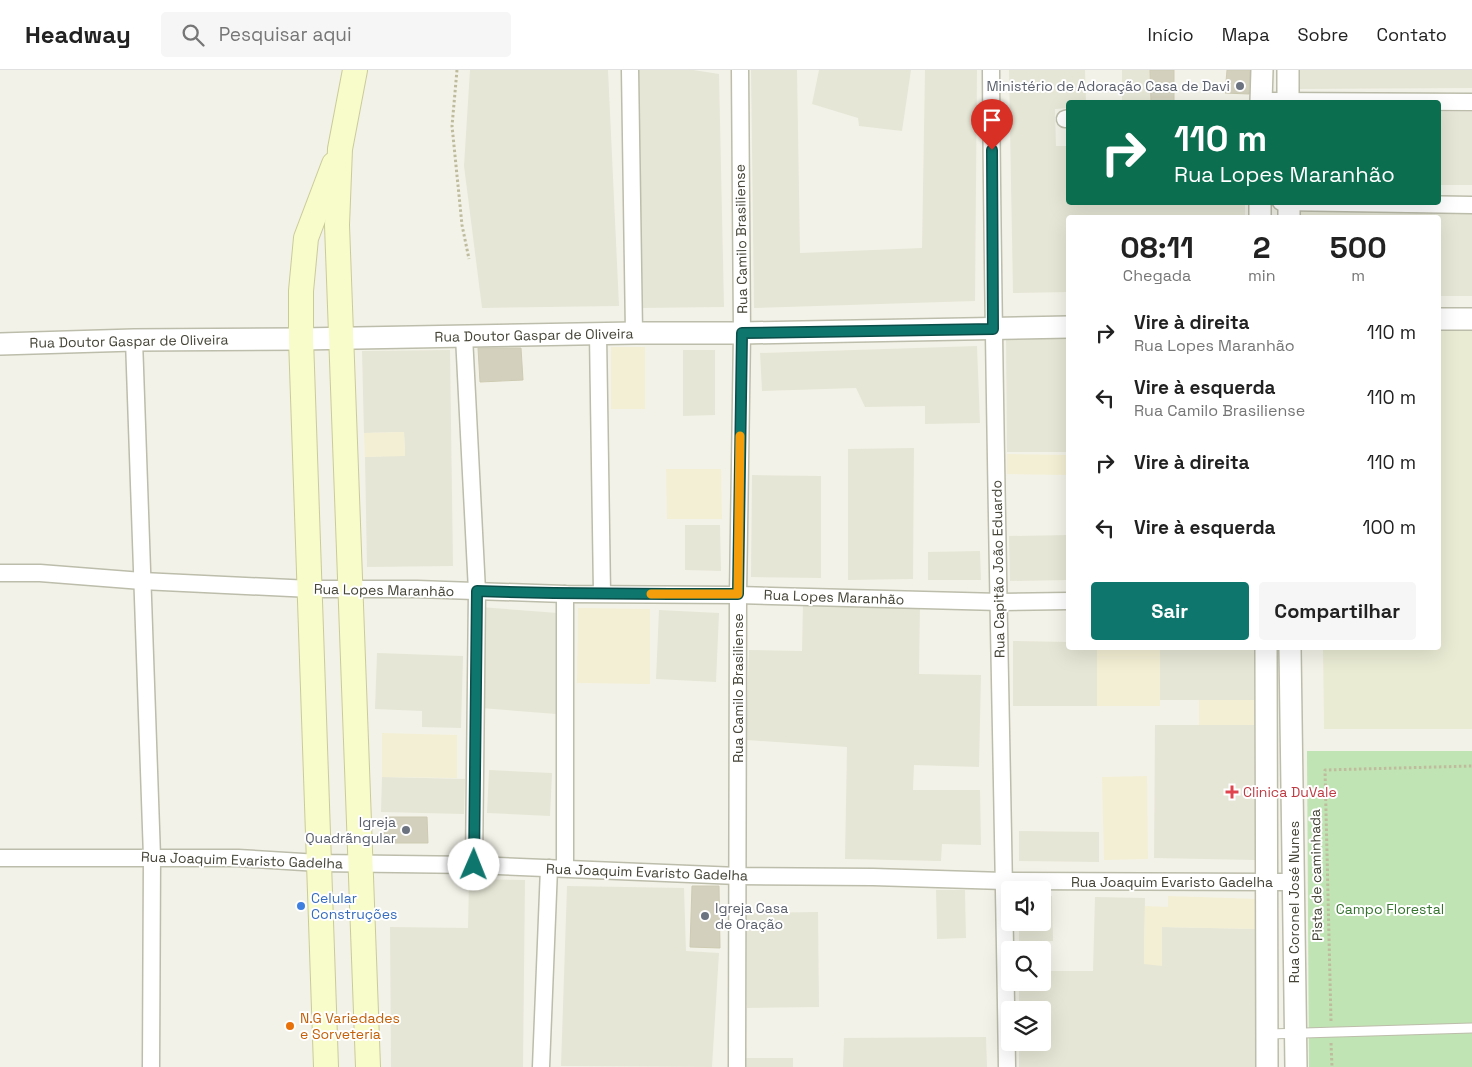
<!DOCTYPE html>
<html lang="pt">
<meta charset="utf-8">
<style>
body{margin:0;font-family:"Space Grotesk",sans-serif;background:#f6f6f6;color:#222;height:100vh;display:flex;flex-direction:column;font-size:19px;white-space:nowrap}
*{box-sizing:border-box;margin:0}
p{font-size:16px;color:#767676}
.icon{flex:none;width:28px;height:28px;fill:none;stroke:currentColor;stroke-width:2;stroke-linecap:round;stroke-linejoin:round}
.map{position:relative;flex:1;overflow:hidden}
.sheet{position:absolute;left:1066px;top:145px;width:375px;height:435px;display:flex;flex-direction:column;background:#fff;border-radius:5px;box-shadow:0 5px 20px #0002}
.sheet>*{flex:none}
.banner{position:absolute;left:1066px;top:30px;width:375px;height:105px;border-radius:5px;box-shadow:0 5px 20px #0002;background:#0b6e4f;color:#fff;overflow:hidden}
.tools{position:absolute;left:1001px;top:811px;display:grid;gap:10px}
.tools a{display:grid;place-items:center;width:50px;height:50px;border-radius:5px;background:#fff;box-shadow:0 5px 20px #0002;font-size:25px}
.pin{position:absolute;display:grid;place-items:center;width:42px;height:42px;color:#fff;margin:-51px -21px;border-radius:50% 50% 50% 0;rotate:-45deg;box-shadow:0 0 5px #0007}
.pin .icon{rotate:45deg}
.me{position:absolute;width:55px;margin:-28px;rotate:1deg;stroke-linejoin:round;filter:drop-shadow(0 0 4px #0008)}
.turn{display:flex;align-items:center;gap:18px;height:105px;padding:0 25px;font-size:22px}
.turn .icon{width:65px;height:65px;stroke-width:2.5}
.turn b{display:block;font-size:35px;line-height:42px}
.eta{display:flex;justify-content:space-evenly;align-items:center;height:85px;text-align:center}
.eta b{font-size:30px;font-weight:700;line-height:35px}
.primary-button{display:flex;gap:10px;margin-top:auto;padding:10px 25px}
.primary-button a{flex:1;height:58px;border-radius:5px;background:#0f766e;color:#fff;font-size:20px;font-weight:700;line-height:58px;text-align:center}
.primary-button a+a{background:#f6f6f6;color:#222}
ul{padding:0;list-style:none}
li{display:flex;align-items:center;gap:15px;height:65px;padding:0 25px}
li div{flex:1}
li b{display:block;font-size:19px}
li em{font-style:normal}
header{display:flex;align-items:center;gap:30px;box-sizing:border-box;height:70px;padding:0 25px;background:#fff;border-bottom:1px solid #e0e0e0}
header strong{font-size:24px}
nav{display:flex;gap:28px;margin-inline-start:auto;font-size:18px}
.search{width:350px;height:45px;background:#f6f6f6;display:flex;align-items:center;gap:12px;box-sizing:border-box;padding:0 18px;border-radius:5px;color:#767676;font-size:19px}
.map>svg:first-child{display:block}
.residential{fill:#e6e6d6}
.commercial{fill:#f3efd4}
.education{fill:#eaebd3}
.green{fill:#c0e4b3}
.building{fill:#d3d1be;stroke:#cecbb2}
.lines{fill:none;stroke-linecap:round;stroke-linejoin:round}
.service-casing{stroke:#bdbdab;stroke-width:11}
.minor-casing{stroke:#bdbdab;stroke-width:19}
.tertiary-casing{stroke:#bdbdab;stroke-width:24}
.secondary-casing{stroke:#cacc98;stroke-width:26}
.path{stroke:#bebc9d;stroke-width:3;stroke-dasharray:2.5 2.5;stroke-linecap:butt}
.service{stroke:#fff;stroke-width:9}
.minor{stroke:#fff;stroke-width:16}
.tertiary{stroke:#fff;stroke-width:21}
.secondary{stroke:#f8fbca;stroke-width:24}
.route-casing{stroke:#0a4d48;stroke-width:12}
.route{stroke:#0f766e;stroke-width:9}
.slow{stroke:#f59e0b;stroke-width:9}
.worship-dot{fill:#6b7280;stroke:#fff;stroke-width:2}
.health-dot{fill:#e0444e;stroke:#fff;stroke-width:2}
.shop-dot{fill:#3f7fe0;stroke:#fff;stroke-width:2}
.food-dot{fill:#e8710a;stroke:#fff;stroke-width:2}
.labels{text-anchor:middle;stroke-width:4;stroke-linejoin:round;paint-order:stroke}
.worship-label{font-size:14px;fill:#5b616d;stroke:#fff;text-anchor:end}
.street-label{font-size:14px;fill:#454437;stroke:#fff}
.health-label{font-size:14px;fill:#be3a42;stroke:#fff;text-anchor:start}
.shop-label{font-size:14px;fill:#366cbe;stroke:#fff;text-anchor:start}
.park-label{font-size:14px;fill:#34732e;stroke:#fff}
.food-label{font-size:14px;fill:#c56008;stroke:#fff;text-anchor:start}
</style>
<header>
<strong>Headway</strong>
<div class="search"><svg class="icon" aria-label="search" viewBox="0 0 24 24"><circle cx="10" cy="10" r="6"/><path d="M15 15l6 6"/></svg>Pesquisar aqui</div>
<nav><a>Início</a><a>Mapa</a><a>Sobre</a><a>Contato</a></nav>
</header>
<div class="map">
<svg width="1472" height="997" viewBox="0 0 1472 997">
<rect width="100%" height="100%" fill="#f3f2e8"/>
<g class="residential">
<polygon points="470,0 608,0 619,236 482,238 464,96"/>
<polygon points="638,0 693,0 719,4 724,237 639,238"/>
<polygon points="751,0 797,0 800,183 922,178 925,0 977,0 975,231 754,238"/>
<polygon points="819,0 911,0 902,61 859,56 858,48 812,34"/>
<polygon points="1009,0 1085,0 1086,32 1069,32 1069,38 1055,39 1056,76 1069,76 1069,132 1245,133 1245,147 1069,148 1069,222 1013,223"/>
<polygon points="1122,0 1150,0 1151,32 1122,32"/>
<polygon points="1294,0 1472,0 1472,18 1294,19"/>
<rect x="1439" y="42" width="33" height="73"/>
<polygon points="1297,136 1472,139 1472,226 1439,226 1439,148 1297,148"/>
<polygon points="1006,269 1069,269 1069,382 1007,382"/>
<polygon points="977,276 980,353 925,354 925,336 865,337 856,318 762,321 760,283"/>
<polygon points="450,280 453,496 367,497 365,387 405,385 404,362 364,363 362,281"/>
<polygon points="683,280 715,280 715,345 683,346"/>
<polygon points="914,378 913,509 848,510 848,379"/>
<polygon points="752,405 821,406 821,508 751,507"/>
<polygon points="685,455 720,455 721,501 685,500"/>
<polygon points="1069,465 1069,510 1010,511 1009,466"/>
<polygon points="980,481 981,510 928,510 928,482"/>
<polygon points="803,531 920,534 919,604 981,605 979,697 914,695 913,720 980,720 981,775 942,774 941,791 845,789 847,677 746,670 749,580 802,581"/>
<polygon points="480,537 558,543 556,644 480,638"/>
<polygon points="659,540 719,543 716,612 656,609"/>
<polygon points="1013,571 1069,572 1069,578 1097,578 1097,636 1013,636"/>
<rect x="1160" y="578" width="94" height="52"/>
<polygon points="377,583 463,586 461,658 422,657 422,641 375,639"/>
<polygon points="1155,655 1254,655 1255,790 1154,788"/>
<polygon points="489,700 552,703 550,746 487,743"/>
<polygon points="382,707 465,709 464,744 381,742"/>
<polygon points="1019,761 1099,762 1099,792 1019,791"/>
<polygon points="469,809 525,810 523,997 391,997 390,857 468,858"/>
<polygon points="567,816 684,818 686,881 719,883 712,997 561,996"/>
<polygon points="936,820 965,820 966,868 937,869"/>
<polygon points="1043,826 1052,826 1053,871 1019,871 1019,853 1042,852"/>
<polygon points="1095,827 1145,828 1144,894 1161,857 1260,859 1260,997 1019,997 1019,973 1042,972 1042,940 1019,940 1019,913 1042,912 1043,901 1093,901"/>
<polygon points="818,842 819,937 747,938 746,843"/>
<polygon points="986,967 987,997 843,997 844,968"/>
<rect x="744" y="988" width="49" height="9"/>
</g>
<g class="commercial">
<rect x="611" y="277" width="34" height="62"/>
<polygon points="404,362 405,386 365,387 364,363"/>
<polygon points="1007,384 1069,385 1069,405 1007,404"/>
<polygon points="666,399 721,399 722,449 667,449"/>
<polygon points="578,538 650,539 650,614 577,613"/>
<rect x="1097" y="578" width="63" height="58"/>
<rect x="1199" y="630" width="55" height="25"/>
<polygon points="382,663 457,665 457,708 382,707"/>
<polygon points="1147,706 1148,789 1104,790 1102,707"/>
<polygon points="1168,826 1259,829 1260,859 1162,857 1162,896 1144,894 1145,836 1168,837"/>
</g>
<polygon class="education" points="1439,259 1472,259 1472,659 1324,659 1323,578 1439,578"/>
<polygon class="green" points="1307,681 1472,681 1472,997 1309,997"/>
<g class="building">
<polygon points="1150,0 1174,0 1174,32 1151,32"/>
<polygon points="1227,0 1250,0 1249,24 1225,23"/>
<polygon points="478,278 521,278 523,310 480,312"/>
<polygon points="384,747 427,747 428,773 384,773"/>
<polygon points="692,816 719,816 720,878 690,877"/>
</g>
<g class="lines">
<g class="service-casing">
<polyline id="service" points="1267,964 1472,958"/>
</g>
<g class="minor-casing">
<g id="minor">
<polyline points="630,0 634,263"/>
<path d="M991,0C993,332 1002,665 1007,997"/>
<polyline points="1261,31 1472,32"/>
<polyline points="1065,49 1069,48"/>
<polyline points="1281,132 1472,135"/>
<polyline points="598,264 602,523"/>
<polyline points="464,266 477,521 474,795"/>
<polyline points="134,270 152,787 151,997"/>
<polyline points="0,503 40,503 142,511 311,519 417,519 565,524 738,525 1000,532 1069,531"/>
<polyline points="565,524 565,798"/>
<polyline points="0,788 238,788 319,793 474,795 738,806 873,807 1004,811 1294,812"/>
<polyline points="541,997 549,798"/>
<polyline points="737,997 738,525 742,263 740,0"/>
</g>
</g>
<g class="tertiary-casing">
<g id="tertiary">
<polyline points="1288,0 1288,32"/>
<polyline points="1261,32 1262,0"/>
<polyline points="1260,132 1260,148"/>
<polyline points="1289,148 1289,132"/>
<polyline points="1439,249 1472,249"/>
<polyline points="0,274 134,270 301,269 634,263 742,263 1069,257"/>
<polyline points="1266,578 1267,997"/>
<polyline points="1290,578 1296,997"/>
</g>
</g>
<g class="secondary-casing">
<g id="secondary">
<polyline points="355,0 340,79 337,155 368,997"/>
<polyline points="326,997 301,269 301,221 306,168 334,94"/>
</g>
</g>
<g class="path">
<polyline points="457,0 452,56 462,155 469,189"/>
<polyline points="1331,951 1325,700 1472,696"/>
<polyline points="1331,973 1332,997"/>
</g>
<use href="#service" class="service"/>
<use href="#minor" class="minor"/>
<use href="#tertiary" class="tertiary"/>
<use href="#secondary" class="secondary"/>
</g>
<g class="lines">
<g class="route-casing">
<path id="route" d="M474,795L477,521C564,524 651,524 738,524L742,263L993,259L992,80"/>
</g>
<use href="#route" class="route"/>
<polyline class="slow" points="651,524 738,524 740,366"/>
</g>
<g class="worship-dot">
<circle cx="1240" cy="16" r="5"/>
<circle cx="406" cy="760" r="5"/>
<circle cx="705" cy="846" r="5"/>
</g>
<path class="health-dot" d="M1229.5 714.5h5v5h5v5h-5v5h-5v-5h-5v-5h5z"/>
<circle class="shop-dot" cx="301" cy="836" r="5"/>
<circle class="food-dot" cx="290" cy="956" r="5"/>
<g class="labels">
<g class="worship-label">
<text x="1230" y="21">Ministério de Adoração Casa de Davi</text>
<text x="396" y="757">Igreja<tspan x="396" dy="16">Quadrãngular</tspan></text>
<text x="715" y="843" text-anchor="start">Igreja Casa<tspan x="715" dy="16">de Oração</tspan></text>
</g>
<g class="street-label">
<text transform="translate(741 169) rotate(-91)" y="5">Rua Camilo Brasiliense</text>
<text transform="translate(534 265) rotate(-1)" y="5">Rua Doutor Gaspar de Oliveira</text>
<text transform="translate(129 271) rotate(-1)" y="5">Rua Doutor Gaspar de Oliveira</text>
<text transform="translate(998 499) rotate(-91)" y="5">Rua Capitão João Eduardo</text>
<text transform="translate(384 520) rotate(1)" y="5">Rua Lopes Maranhão</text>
<text transform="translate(834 527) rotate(2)" y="5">Rua Lopes Maranhão</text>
<text transform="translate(738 618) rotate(-90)" y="5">Rua Camilo Brasiliense</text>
<text transform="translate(242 790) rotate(2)" y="5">Rua Joaquim Evaristo Gadelha</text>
<text transform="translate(647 802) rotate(2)" y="5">Rua Joaquim Evaristo Gadelha</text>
<text transform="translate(1316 805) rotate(-91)" y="5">Pista de caminhada</text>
<text x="1172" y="817">Rua Joaquim Evaristo Gadelha</text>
<text transform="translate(1294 832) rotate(-90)" y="5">Rua Coronel José Nunes</text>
</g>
<g class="health-label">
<text x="1243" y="727">Clinica DuVale</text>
</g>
<g class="shop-label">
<text x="311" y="833">Celular<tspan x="311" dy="16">Construções</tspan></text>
</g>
<g class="park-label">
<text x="1390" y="844">Campo Florestal</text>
</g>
<g class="food-label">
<text x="300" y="953">N.G Variedades<tspan x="300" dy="16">e Sorveteria</tspan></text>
</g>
</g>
</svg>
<div class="tools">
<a><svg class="icon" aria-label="sound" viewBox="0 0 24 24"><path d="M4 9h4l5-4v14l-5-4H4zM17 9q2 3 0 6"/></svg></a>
<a><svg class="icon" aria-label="search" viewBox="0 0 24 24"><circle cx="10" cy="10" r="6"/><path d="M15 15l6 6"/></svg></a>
<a><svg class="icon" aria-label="layers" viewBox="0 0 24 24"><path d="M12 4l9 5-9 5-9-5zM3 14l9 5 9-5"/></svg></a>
</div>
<div class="pin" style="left:992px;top:80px;background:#d93025"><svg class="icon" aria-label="arrive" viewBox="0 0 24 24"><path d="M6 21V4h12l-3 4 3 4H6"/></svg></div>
<svg class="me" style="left:474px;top:795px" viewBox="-20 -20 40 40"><circle r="19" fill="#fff"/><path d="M0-13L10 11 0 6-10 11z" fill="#0f766e"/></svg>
<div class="banner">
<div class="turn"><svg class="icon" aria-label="right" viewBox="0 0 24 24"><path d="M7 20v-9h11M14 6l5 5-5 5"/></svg><div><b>110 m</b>Rua Lopes Maranhão</div></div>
</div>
<section class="sheet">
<div class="eta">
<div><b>08:11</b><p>Chegada</p></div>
<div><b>2</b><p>min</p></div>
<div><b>500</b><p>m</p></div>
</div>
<ul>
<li><svg class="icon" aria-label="right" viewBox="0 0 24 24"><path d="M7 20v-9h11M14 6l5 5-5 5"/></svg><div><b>Vire à direita</b><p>Rua Lopes Maranhão</p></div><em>110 m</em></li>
<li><svg class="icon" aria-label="left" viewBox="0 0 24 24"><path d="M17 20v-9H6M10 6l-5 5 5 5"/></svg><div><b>Vire à esquerda</b><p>Rua Camilo Brasiliense</p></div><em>110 m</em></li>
<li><svg class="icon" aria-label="right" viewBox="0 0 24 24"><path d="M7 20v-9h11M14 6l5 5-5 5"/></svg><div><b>Vire à direita</b></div><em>110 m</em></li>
<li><svg class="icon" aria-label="left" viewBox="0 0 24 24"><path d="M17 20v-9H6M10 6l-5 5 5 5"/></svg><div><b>Vire à esquerda</b></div><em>100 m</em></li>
</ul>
<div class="primary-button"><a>Sair</a><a>Compartilhar</a></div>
</section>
</div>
